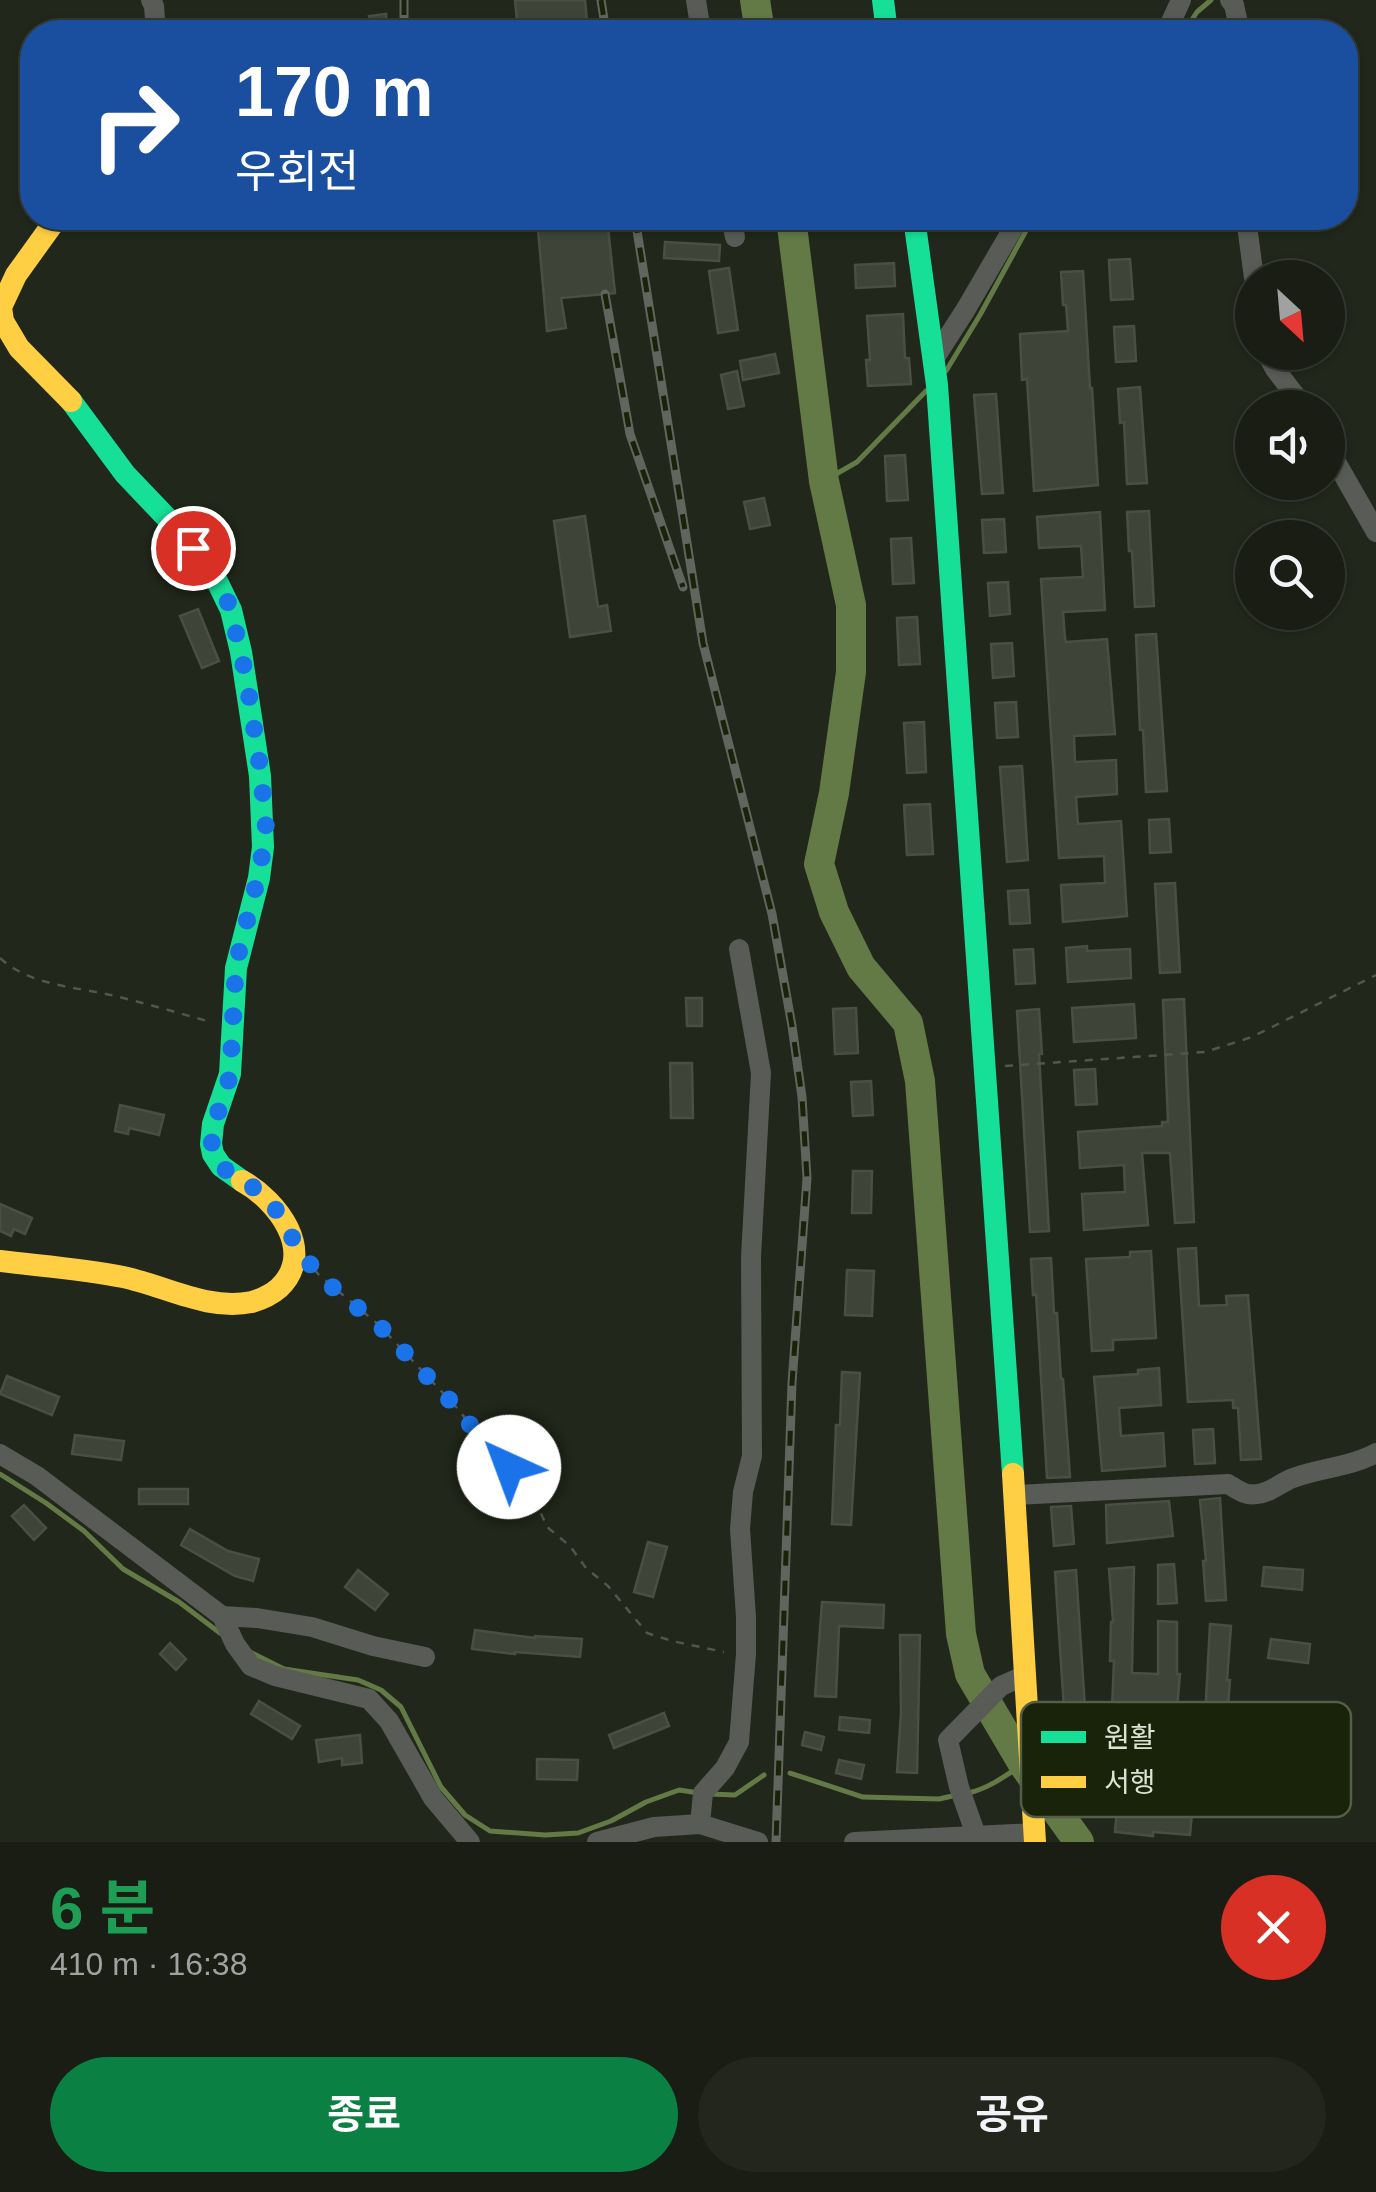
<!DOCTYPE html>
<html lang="ko">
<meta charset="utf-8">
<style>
body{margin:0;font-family:Helvetica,"Noto Sans KR",sans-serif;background:#22261d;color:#f1f3f6;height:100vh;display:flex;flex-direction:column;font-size:38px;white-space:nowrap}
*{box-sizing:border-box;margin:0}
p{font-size:32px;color:#9fa2a0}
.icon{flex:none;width:55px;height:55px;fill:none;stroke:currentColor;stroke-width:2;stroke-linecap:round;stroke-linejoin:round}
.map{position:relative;height:1842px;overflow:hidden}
.panel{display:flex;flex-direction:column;background:#191d14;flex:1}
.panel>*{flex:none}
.top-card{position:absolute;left:20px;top:20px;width:1338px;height:210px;border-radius:40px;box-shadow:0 2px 8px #0004,0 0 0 2px #373b34;background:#1a4fa0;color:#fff;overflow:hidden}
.needle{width:65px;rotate:154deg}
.controls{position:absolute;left:1235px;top:260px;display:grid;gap:20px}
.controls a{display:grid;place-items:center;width:110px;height:110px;border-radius:50%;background:#191d14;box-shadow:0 2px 8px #0004,0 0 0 2px #373b34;font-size:50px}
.pin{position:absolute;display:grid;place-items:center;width:85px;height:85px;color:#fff;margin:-42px;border:5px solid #fff;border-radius:50%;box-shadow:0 2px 10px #0007}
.me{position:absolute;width:110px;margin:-55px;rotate:317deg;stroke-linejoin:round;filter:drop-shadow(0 0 8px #0008)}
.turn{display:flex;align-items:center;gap:35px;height:210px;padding:0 50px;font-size:45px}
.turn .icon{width:130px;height:130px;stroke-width:2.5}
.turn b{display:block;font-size:70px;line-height:85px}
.round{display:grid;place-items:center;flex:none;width:105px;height:105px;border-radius:52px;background:#22261d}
.overview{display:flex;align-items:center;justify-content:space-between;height:170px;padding:0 50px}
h1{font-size:60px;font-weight:700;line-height:75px;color:#1e9e55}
.button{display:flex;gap:20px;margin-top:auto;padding:20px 50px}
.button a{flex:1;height:115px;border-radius:60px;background:#0b8043;color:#fff;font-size:40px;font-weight:700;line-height:115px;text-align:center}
.button a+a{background:#22261d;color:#f1f3f6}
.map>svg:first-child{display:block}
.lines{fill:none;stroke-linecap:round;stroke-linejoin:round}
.stream{stroke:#637a46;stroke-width:5}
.river{stroke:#637a46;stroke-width:30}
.building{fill:#3e4438;stroke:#4a4f44;stroke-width:2.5}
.path{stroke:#52564f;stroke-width:2.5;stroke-dasharray:8 8;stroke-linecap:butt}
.street{stroke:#585b56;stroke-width:20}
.fast{stroke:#16e098;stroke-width:22}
.slow{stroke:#ffcf43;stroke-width:22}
.rail-casing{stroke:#62645e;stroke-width:9}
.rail{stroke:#19230a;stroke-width:5;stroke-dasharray:15;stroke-linecap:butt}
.route{stroke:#1a73e8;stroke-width:18;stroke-dasharray:0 32.4}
.key{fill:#19230a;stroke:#545d47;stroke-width:2.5}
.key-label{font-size:28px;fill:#dce3d4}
</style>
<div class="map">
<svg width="1376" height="1842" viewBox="0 0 1376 1842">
<rect width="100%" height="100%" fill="#21271a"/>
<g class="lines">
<g class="stream">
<polyline points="1184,32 1197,12 1211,0"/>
<polyline points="946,371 980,315 1033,218"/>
<polyline points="824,481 857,462 926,391"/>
<polyline points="0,1474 46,1503 84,1531 123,1569 179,1602 220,1633"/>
<polyline points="250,1652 284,1669 358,1680 381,1690 401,1707 441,1787 465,1815 490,1831 545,1835 578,1833 611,1821 646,1802 679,1790 699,1793"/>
<polyline points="790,1773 863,1797 939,1799 957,1795"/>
<path d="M968,1793C987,1789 1004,1777 1020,1766"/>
<polyline points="710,1794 735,1795 764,1775"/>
</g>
<g class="river">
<polyline points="755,0 760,32"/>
<polyline points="791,218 824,481 851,605 851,672 834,793 819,864 834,912 861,967 908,1023 920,1081 961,1634 970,1674 1023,1764 1079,1842"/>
</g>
</g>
<g class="building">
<polygon points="515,0 585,0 588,32 518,32"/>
<polygon points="386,14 387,32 371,32 369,16"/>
<polygon points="537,218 607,218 615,293 561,298 566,328 547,331"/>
<polygon points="665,242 720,245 719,261 664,258"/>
<polygon points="1130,259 1133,299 1111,300 1109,260"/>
<polygon points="894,263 895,286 856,288 855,265"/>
<polygon points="729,268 738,330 718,333 709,271"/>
<polygon points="1083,271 1090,388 1092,388 1098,485 1034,491 1027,379 1022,380 1020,334 1068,331 1066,305 1063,305 1061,272"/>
<polygon points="903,314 905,358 909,358 911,384 868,386 866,360 870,360 867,316"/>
<polygon points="1134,326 1136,361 1116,362 1114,327"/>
<polygon points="775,354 779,373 743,380 740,361"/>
<polygon points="737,371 744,406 728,409 721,375"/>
<polygon points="1140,387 1147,483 1127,484 1124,422 1120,423 1118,389"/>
<polygon points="996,394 1003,493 982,494 974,395"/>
<polygon points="905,455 908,500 887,501 885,456"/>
<polygon points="764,498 770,525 750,529 744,502"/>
<polygon points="1149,511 1154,606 1135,607 1132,551 1129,551 1127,512"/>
<polygon points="1100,512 1105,610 1063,612 1065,638 1066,642 1107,639 1115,734 1074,736 1075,762 1116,760 1117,794 1076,797 1078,824 1121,821 1127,916 1063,922 1061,885 1105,883 1104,856 1059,858 1041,579 1083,577 1081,546 1039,548 1037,517"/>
<polygon points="585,516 598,607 607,605 611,631 570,637 554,521"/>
<polygon points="1004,519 1006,552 984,553 982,520"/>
<polygon points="911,538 914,583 893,584 891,539"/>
<polygon points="1008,582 1010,614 990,616 988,583"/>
<polygon points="198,609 219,661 202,668 180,616"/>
<polygon points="917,617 920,664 899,665 897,618"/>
<polygon points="1156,634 1167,791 1146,792 1143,730 1140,730 1136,635"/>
<polygon points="1012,643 1014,676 993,678 991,644"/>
<polygon points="1016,702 1018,737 997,738 995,703"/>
<polygon points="924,722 926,772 907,773 904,723"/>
<polygon points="1022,766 1028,860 1007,862 1000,767"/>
<polygon points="930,804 933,854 907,855 904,805"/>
<polygon points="1169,819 1171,852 1150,853 1149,820"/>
<polygon points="1175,883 1180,972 1160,973 1155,884"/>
<polygon points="1028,890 1030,923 1010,924 1008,891"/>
<polygon points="1087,946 1087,951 1130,949 1131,978 1068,982 1066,948"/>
<polygon points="1033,949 1035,983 1016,984 1014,950"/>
<polygon points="686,998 702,998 702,1026 687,1026"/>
<polygon points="1184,999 1194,1222 1175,1223 1170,1153 1142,1153 1148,1225 1084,1230 1082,1194 1125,1192 1124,1165 1080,1168 1078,1132 1162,1126 1162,1122 1168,1122 1163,1000"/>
<polygon points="1134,1004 1136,1038 1074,1042 1072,1008"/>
<polygon points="856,1008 858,1053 835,1054 833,1009"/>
<polygon points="1039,1009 1042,1054 1039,1054 1049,1231 1030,1232 1017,1011"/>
<polygon points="670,1063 692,1063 693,1118 671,1118"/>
<polygon points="1095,1069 1097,1104 1076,1105 1074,1070"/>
<polygon points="871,1081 873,1115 853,1116 851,1082"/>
<polygon points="120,1105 164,1115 159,1135 129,1128 128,1134 115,1131"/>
<polygon points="853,1171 872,1171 871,1213 852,1213"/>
<polygon points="0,1204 32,1218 25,1234 14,1229 11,1236 0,1231"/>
<polygon points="1196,1248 1199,1306 1227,1305 1226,1296 1248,1295 1261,1459 1241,1460 1238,1408 1233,1408 1233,1400 1188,1402 1178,1249"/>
<polygon points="1151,1251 1156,1338 1113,1340 1113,1350 1092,1351 1086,1259 1130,1257 1130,1252"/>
<polygon points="1051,1258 1054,1313 1057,1313 1061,1379 1063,1379 1070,1477 1047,1478 1036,1294 1033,1295 1031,1259"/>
<polygon points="847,1270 874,1271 872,1316 845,1315"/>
<polygon points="1159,1368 1161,1405 1119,1408 1121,1436 1163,1433 1165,1466 1102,1471 1094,1377 1138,1374 1138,1370"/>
<polygon points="842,1372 860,1373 851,1525 832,1524 836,1425 840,1425"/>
<polygon points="7,1376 59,1397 52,1415 0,1394"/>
<polygon points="1213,1429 1215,1463 1195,1464 1193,1430"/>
<polygon points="75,1435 124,1441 121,1460 72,1454"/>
<rect x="139" y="1489" width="49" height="15"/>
<polygon points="1220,1498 1226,1600 1206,1601 1203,1561 1206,1561 1200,1500"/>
<polygon points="1169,1501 1173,1536 1107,1543 1106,1505"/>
<polygon points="24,1505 46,1528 34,1540 12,1516"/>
<polygon points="1071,1506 1074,1544 1054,1546 1051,1507"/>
<polygon points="190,1529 228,1551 259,1559 253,1581 235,1576 181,1545"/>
<polygon points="648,1542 667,1547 653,1597 634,1592"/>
<polygon points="1174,1564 1177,1603 1158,1604 1158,1565"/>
<polygon points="1134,1567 1132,1673 1158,1674 1158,1621 1177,1622 1177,1674 1180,1674 1175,1733 1199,1735 1190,1835 1153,1832 1153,1836 1115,1832 1126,1709 1112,1708 1114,1661 1110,1661 1111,1622 1113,1622 1109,1569"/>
<polygon points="1264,1567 1303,1570 1302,1590 1262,1586"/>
<polygon points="358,1570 388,1594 375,1610 345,1587"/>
<polygon points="1076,1570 1085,1708 1064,1709 1055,1572"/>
<polygon points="822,1602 884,1605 883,1628 839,1626 836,1697 815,1696"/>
<polygon points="1210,1624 1231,1626 1227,1680 1230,1680 1227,1719 1205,1718"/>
<polygon points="475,1630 535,1638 535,1636 582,1639 580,1657 515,1652 515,1654 472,1649"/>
<polygon points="900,1635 920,1635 917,1773 897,1772 901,1713"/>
<polygon points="1271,1639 1310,1644 1308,1663 1268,1658"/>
<polygon points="170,1643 186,1659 176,1670 160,1654"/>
<polygon points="259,1701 300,1726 292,1739 251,1714"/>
<polygon points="664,1713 669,1726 614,1748 609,1735"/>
<polygon points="840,1717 870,1720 869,1733 839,1730"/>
<polygon points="805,1732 824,1737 821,1750 802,1745"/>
<polygon points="360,1735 362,1763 342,1765 342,1758 319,1762 316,1740"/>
<polygon points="537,1759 578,1760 577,1780 537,1779"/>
<polygon points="839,1760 864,1765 861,1779 836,1773"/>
</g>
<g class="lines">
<g class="path">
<path d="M0,958C29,985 75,987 111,995C145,1003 178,1013 211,1022"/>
<polyline points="1005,1066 1205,1052 1252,1037 1376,975"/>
<polyline points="314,1269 319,1275 379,1325 457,1408 490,1449 528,1484 547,1527 570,1546 586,1568 608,1586 647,1633 672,1641 724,1652"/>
</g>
<g class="street">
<polyline points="151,0 154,6 156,32"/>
<polyline points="696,0 701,32"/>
<polyline points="1230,0 1234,5 1240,32"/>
<polyline points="1163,32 1170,24 1181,0"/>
<polyline points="731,218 735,237"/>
<polyline points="1246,218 1254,278"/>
<polyline points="1266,352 1275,369 1305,408"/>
<polyline points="934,359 966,309 1019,218"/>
<polyline points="1328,448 1376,532"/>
<polyline points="0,1454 37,1476 222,1616 235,1644 251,1666 275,1676 369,1699 389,1721 433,1798 470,1842"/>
<path d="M1014,1495L1228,1484C1238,1490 1245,1496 1257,1494C1271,1493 1281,1482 1293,1478C1321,1468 1350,1467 1376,1453"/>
<polyline points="222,1616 257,1618 312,1627 373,1646 425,1657"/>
<polyline points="700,1824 703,1793 725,1768 739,1742 746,1654 746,1617 740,1529 743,1492 752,1456 751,1257 761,1073 739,949"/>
<polyline points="976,1835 959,1787 948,1740 1001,1686 1026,1675"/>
<polyline points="597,1842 654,1827 700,1824 758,1842"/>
<polyline points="854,1842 1035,1833"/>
</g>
<g class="fast">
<polyline points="883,0 887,32"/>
<polyline points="914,218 937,385 1013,1474"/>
<polyline points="71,401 125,474 186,538 213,573 231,610 241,652 260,776 263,847 259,878 236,968 230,1074 213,1124 211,1144 213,1154 221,1166 242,1181"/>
</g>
<g class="slow">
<polyline points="57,218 16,275 1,307 3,321 19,348 71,401"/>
<path d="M0,1261C41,1266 83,1269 123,1277C166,1286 207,1311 252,1302C262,1299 271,1295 279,1288C317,1252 277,1200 242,1181"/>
<polyline points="1013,1474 1035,1842"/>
</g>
<g class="rail-casing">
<g id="rail">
<polyline points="404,0 404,32"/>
<polyline points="601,0 606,32"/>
<polyline points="635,218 703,643 772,914 792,1026 802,1097 807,1178 792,1383 776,1842"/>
<polyline points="605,294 630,434 683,587"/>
</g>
</g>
<use href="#rail" class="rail"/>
</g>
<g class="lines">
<polyline class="route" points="193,548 218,580 230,607 246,676 261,773 266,828 260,869 236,964 230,1076 211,1134 213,1155 221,1167 262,1193 281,1216 296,1245 319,1276 379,1325 457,1408 490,1450 509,1467"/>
</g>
<rect x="1021" y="1702" width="330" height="115" rx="15" class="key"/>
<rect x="1041" y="1731" width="45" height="12" fill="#16e098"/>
<rect x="1041" y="1776" width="45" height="12" fill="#ffcf43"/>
<g class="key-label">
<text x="1104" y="1747">원활</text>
<text x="1104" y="1792">서행</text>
</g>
</svg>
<div class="controls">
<a><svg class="needle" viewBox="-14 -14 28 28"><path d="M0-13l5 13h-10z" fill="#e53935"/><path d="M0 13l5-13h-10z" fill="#9fa2a0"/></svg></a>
<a><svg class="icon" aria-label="sound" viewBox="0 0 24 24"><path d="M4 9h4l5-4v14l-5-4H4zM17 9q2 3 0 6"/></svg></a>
<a><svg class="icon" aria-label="search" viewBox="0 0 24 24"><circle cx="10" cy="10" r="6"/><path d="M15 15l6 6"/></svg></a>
</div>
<div class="pin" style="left:193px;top:548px;background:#d93025"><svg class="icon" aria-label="arrive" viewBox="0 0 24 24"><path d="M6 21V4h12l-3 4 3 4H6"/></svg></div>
<svg class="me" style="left:509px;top:1467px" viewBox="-20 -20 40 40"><circle r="19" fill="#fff"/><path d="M0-13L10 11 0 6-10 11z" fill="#1a73e8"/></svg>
<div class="top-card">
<div class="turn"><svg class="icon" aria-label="right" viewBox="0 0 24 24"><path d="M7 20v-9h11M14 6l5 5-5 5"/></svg><div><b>170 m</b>우회전</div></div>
</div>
</div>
<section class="panel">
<div class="overview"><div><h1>6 분</h1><p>410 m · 16:38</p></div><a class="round" style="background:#d93025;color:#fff"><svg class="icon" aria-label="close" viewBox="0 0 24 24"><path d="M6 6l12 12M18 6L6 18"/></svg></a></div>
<div class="button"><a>종료</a><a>공유</a></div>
</section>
